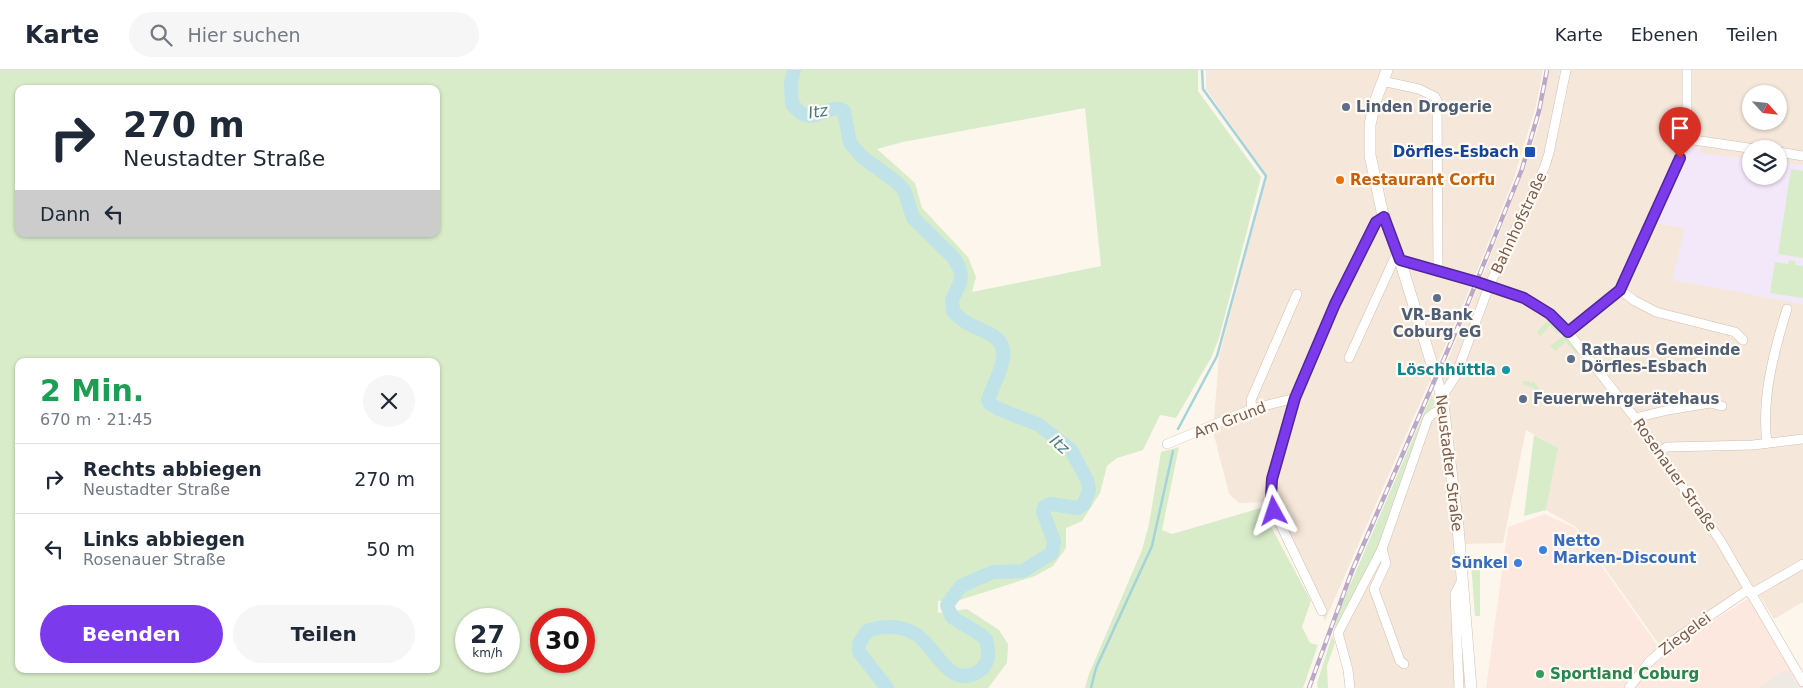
<!DOCTYPE html>
<html lang="de">
<meta charset="utf-8">
<style>
body{margin:0;font-family:"DejaVu Sans",sans-serif;background:#f6f6f7;color:#1f2937;height:100vh;display:flex;flex-direction:column;font-size:19px;white-space:nowrap}
*{box-sizing:border-box;margin:0}
p{font-size:16px;color:#747a83}
.icon{flex:none;width:28px;height:28px;fill:none;stroke:currentColor;stroke-width:2;stroke-linecap:round;stroke-linejoin:round}
.map{position:relative;flex:1;overflow:hidden}
.side{position:absolute;left:15px;top:288px;width:425px;height:315px;display:flex;flex-direction:column;background:#fff;border-radius:10px;box-shadow:0 1px 4px #0004}
.side>*{flex:none}
.banner{position:absolute;left:15px;top:15px;width:425px;height:152px;border-radius:10px;box-shadow:0 1px 4px #0004;background:#fff;color:#1f2937;overflow:hidden}
.needle{width:32px;rotate:117deg}
.fabs{position:absolute;left:1742px;top:15px;display:grid;gap:10px}
.fabs a{display:grid;place-items:center;width:45px;height:45px;border-radius:50%;background:#fff;box-shadow:0 1px 4px #0004;font-size:25px}
.speed{position:absolute;left:455px;top:538px;display:flex;gap:10px;font-size:25px;font-weight:700;text-align:center}
.speed>*{display:grid;place-content:center;width:65px;height:65px;border-radius:50%;background:#fff;box-shadow:0 1px 4px #0004;line-height:1}
.speed small{font-size:12px;font-weight:400}
.speed .limit{border:8px solid #d22;background:#fff;color:#111}
.pin{position:absolute;display:grid;place-items:center;width:42px;height:42px;color:#fff;margin:-51px -21px;border-radius:50% 50% 50% 0;rotate:-45deg;box-shadow:0 0 5px #0007}
.pin .icon{rotate:45deg}
.me{position:absolute;width:55px;margin:-28px;rotate:355deg;stroke-linejoin:round;filter:drop-shadow(0 0 4px #0008)}
.turn{display:flex;align-items:center;gap:18px;height:105px;padding:0 25px;font-size:22px}
.turn .icon{width:65px;height:65px;stroke-width:2.5}
.turn b{display:block;font-size:35px;line-height:42px}
.then{display:flex;align-items:center;height:48px;padding:0 25px;background:#0003;gap:10px;font-size:19px}
.round{display:grid;place-items:center;flex:none;width:52px;height:52px;border-radius:26px;background:#f6f6f7}
.overview{display:flex;align-items:center;justify-content:space-between;height:85px;padding:0 25px}
h1{font-size:30px;font-weight:600;line-height:38px;color:#1e9e55}
.action{display:flex;gap:10px;margin-top:auto;padding:10px 25px}
.action a{flex:1;height:58px;border-radius:30px;background:#7c3aed;color:#fff;font-size:20px;font-weight:600;line-height:58px;text-align:center}
.action a+a{background:#f6f6f7;color:#1f2937}
ul{padding:0;list-style:none}
li{display:flex;align-items:center;gap:15px;height:70px;padding:0 25px;border-top:1px solid #e0e1e3}
li div{flex:1}
li b{display:block;font-size:19px}
li em{font-style:normal}
header{display:flex;align-items:center;gap:30px;box-sizing:border-box;height:70px;padding:0 25px;background:#fff;border-bottom:1px solid #e0e1e3}
header strong{font-size:24px}
nav{display:flex;gap:28px;margin-inline-start:auto;font-size:18px}
.search{width:350px;height:45px;background:#f6f6f7;display:flex;align-items:center;gap:12px;box-sizing:border-box;padding:0 18px;border-radius:28px;color:#747a83;font-size:19px}
.map>svg:first-child{display:block}
.residential{fill:#f5e8da;fill-rule:evenodd}
.commercial{fill:#fde8e0}
.industrial{fill:#efe9e4}
.education{fill:#f3e8fa}
.green{fill:#d8ecc9;fill-rule:evenodd}
.lines{fill:none;stroke-linecap:round;stroke-linejoin:round}
.stream{stroke:#a5d3da;stroke-width:2.5}
.river{stroke:#bfe3e8;stroke-width:14}
.street-casing{stroke:#d1beb0;stroke-width:10}
.secondary-casing{stroke:#d6c0b0;stroke-width:12}
.street{stroke:#fff;stroke-width:9}
.secondary{stroke:#fff;stroke-width:11}
.rail-casing{stroke:#b9a8c9;stroke-width:4.5}
.rail{stroke:#fffaf3;stroke-width:2.5;stroke-dasharray:8;stroke-linecap:butt}
.route-casing{stroke:#51269a;stroke-width:12}
.route{stroke:#7c3aed;stroke-width:9}
.service-dot{fill:#5c6f8a;stroke:#fffaf3;stroke-width:2}
.transit-dot{fill:#1a4fb4;stroke:#fffaf3;stroke-width:2}
.food-dot{fill:#e8710a;stroke:#fffaf3;stroke-width:2}
.culture-dot{fill:#0f9aa8;stroke:#fffaf3;stroke-width:2}
.shop-dot{fill:#3f7fe0;stroke:#fffaf3;stroke-width:2}
.leisure-dot{fill:#2e9e5b;stroke:#fffaf3;stroke-width:2}
.labels{text-anchor:middle;stroke-width:4.5;stroke-linejoin:round;paint-order:stroke}
.service-label{font-size:15px;font-weight:bold;fill:#4e5e75;stroke:#fffaf3;text-anchor:start}
.transit-label{font-size:15px;font-weight:bold;fill:#164399;stroke:#fffaf3;text-anchor:end}
.food-label{font-size:15px;font-weight:bold;fill:#c56008;stroke:#fffaf3;text-anchor:start}
.street-label{font-size:15px;fill:#7a5c4d;stroke:#fffaf3}
.culture-label{font-size:15px;font-weight:bold;fill:#0d838f;stroke:#fffaf3;text-anchor:end}
.shop-label{font-size:15px;font-weight:bold;fill:#366cbe;stroke:#fffaf3;text-anchor:start}
.leisure-label{font-size:15px;font-weight:bold;fill:#27864d;stroke:#fffaf3;text-anchor:start}
.water-label{font-size:16px;font-style:italic;fill:#437c86;stroke:#fffaf3}
</style>
<header>
<strong>Karte</strong>
<div class="search"><svg class="icon" aria-label="search" viewBox="0 0 24 24"><circle cx="10" cy="10" r="6"/><path d="M15 15l6 6"/></svg>Hier suchen</div>
<nav><a>Karte</a><a>Ebenen</a><a>Teilen</a></nav>
</header>
<div class="map">
<svg width="1803" height="618" viewBox="0 0 1803 618">
<rect width="100%" height="100%" fill="#fdf6ec"/>
<g class="residential">
<polygon points="1206,0 1543,0 1536,36 1513,111 1471,216 1325,551 1263,432 1239,433 1229,424 1213,361 1219,286 1267,106 1206,19"/>
<path d="M1548,0H1803V532L1774,549L1751,513L1660,576L1576,457L1546,440L1558,378L1526,360L1503,473L1465,474L1471,618H1354L1343,574L1334,563L1481,210L1527,92L1540,51ZM1751,24H1779V51H1751ZM1751,79H1779V106H1751Z"/>
</g>
<polygon class="commercial" points="1545,444 1575,458 1662,582 1751,527 1803,602 1803,618 1486,618 1508,457"/>
<polygon class="industrial" points="1787,599 1800,618 1757,618"/>
<polygon class="education" points="1700,76 1699,83 1751,89 1751,106 1779,106 1779,92 1803,95 1803,234 1672,210 1685,158 1656,153 1688,82 1690,78"/>
<g class="green">
<path d="M0,0H1198V21L1261,107L1219,268L1211,288L1176,348L1160,345L1143,380L1117,388L1107,396L1100,423L1082,451L1066,458V478L1053,496L1035,506L960,530L938,531V543L967,539L999,560L1008,574L1007,593L988,618H0ZM19,19H436V164H19ZM1085,38L1101,196L972,222L976,207L968,187L922,138L915,113L877,79L903,72ZM19,291H436V599H19ZM466,549H509V591H466ZM541,549H584V591H541Z"/>
<polygon points="1791,99 1803,101 1803,188 1778,184"/>
<polygon points="1789,190 1796,191 1795,195 1803,196 1803,228 1770,223 1775,192 1788,194"/>
<polygon points="1548,250 1562,261 1558,264 1550,256 1540,267 1537,262"/>
<polygon points="1565,265 1579,282 1576,284 1566,272 1555,281 1550,276"/>
<polygon points="1523,311 1529,311 1531,313 1533,311 1542,322 1539,324 1542,327 1543,326 1548,333 1545,335 1541,332 1535,338 1532,337 1537,324 1533,322 1534,318 1522,314"/>
<polygon points="1432,324 1434,334 1424,350 1380,477 1338,559 1333,555"/>
<polygon points="1534,365 1558,378 1546,440 1524,446"/>
<polygon points="1179,377 1162,460 1172,464 1261,438 1311,531 1302,557 1310,573 1318,575 1303,618 1085,618 1089,604 1142,480 1149,454 1161,382"/>
<polygon points="1471,493 1480,495 1480,546 1475,546"/>
<polygon points="1332,566 1335,573 1327,596 1328,618 1318,618 1317,613"/>
</g>
<g class="lines">
<g class="stream">
<polyline points="1178,359 1217,286 1266,106 1203,19 1202,0"/>
<polyline points="1091,618 1096,598 1152,476 1173,381"/>
</g>
<path class="river" d="M794,0L791,13L792,34C795,37 798,41 801,43C815,53 831,32 844,41L850,73L862,87L895,111L904,120L913,148L954,188L959,197L961,205L960,213L952,230L953,241C962,252 973,256 986,262C1019,275 996,306 988,330L990,334L999,339L1039,355L1071,380L1088,412L1089,420L1084,434L1078,438L1050,434L1044,437L1043,442L1054,471L1052,483L1023,501L993,502L961,516L947,535L952,547L978,563L986,569C987,575 989,582 988,588C986,595 982,600 976,603C947,618 934,572 912,562C897,555 882,556 867,561L859,574V582L887,618"/>
<g class="street-casing">
<g id="street">
<polyline points="1382,11 1419,19 1435,27 1437,31 1438,202"/>
<polyline points="1687,69 1755,79"/>
<polyline points="1779,82 1803,86"/>
<polyline points="1400,190 1477,212 1524,228 1535,234 1549,245 1568,262 1635,348 1720,470 1803,612"/>
<polyline points="1620,220 1635,231 1656,242 1735,262 1743,270"/>
<polyline points="1568,262 1620,220 1647,163 1687,69 1687,0"/>
<polyline points="1349,288 1397,183"/>
<polyline points="1442,327 1456,305 1489,216 1545,96 1549,83 1566,0"/>
<polyline points="1252,339 1251,330 1297,224"/>
<polyline points="1635,348 1668,340 1710,333 1722,336"/>
<path d="M1767,373C1761,329 1774,281 1787,239"/>
<polyline points="1167,374 1252,339 1295,328"/>
<polyline points="1659,382 1667,377 1753,375 1803,369"/>
<polyline points="1382,479 1386,493 1374,519 1400,591 1404,594"/>
<polyline points="1751,524 1803,494"/>
<polyline points="1322,541 1274,441 1271,427 1272,409 1295,328 1335,234 1373,156 1377,151 1384,147"/>
<polyline points="1350,618 1348,600 1338,563 1382,479 1428,348 1434,343 1444,338"/>
<polyline points="1459,618 1455,524 1462,510"/>
<polyline points="1629,618 1649,592 1674,570 1749,519"/>
</g>
</g>
<g class="secondary-casing">
<polyline id="secondary" points="1387,0 1375,32 1370,55 1370,85 1382,141 1400,190 1442,327 1458,457 1471,618"/>
</g>
<use href="#street" class="street"/>
<use href="#secondary" class="secondary"/>
<g class="rail-casing">
<polyline id="rail" points="1309,618 1352,501 1466,238 1522,99 1539,41 1547,0"/>
</g>
<use href="#rail" class="rail"/>
</g>
<g class="lines">
<g class="route-casing">
<polyline id="route" points="1274,441 1271,427 1272,409 1295,328 1335,234 1376,152 1384,147 1400,190 1477,212 1524,228 1550,244 1568,262 1620,220 1680,88"/>
</g>
<use href="#route" class="route"/>
</g>
<g class="service-dot">
<circle cx="1346" cy="37" r="5"/>
<circle cx="1437" cy="228" r="5"/>
<circle cx="1571" cy="289" r="5"/>
<circle cx="1523" cy="329" r="5"/>
</g>
<rect class="transit-dot" x="1524" y="76" width="12" height="12" rx="2.5"/>
<circle class="food-dot" cx="1340" cy="110" r="5"/>
<circle class="culture-dot" cx="1506" cy="300" r="5"/>
<g class="shop-dot">
<circle cx="1543" cy="480" r="5"/>
<circle cx="1518" cy="493" r="5"/>
</g>
<circle class="leisure-dot" cx="1540" cy="604" r="5"/>
<g class="labels">
<g class="service-label">
<text x="1356" y="42">Linden Drogerie</text>
<text x="1437" y="250" text-anchor="middle">VR-Bank<tspan x="1437" dy="17">Coburg eG</tspan></text>
<text x="1581" y="285">Rathaus Gemeinde<tspan x="1581" dy="17">Dörfles-Esbach</tspan></text>
<text x="1533" y="334">Feuerwehrgerätehaus</text>
</g>
<g class="transit-label">
<text x="1519" y="87">Dörfles-Esbach</text>
</g>
<g class="food-label">
<text x="1350" y="115">Restaurant Corfu</text>
</g>
<g class="street-label">
<text transform="translate(1519 153) rotate(-65)" y="5">Bahnhofstraße</text>
<text transform="translate(1230 350) rotate(-21)" y="5">Am Grund</text>
<text transform="translate(1449 393) rotate(83)" y="5">Neustadter Straße</text>
<text transform="translate(1675 405) rotate(55)" y="5">Rosenauer Straße</text>
<text transform="translate(1685 564) rotate(-37)" y="5">Ziegelei</text>
</g>
<g class="culture-label">
<text x="1496" y="305">Löschhüttla</text>
</g>
<g class="shop-label">
<text x="1553" y="476">Netto<tspan x="1553" dy="17">Marken-Discount</tspan></text>
<text x="1508" y="498" text-anchor="end">Sünkel</text>
</g>
<g class="leisure-label">
<text x="1550" y="609">Sportland Coburg</text>
</g>
<g class="water-label">
<text transform="translate(818 41) rotate(-9)" y="6">Itz</text>
<text transform="translate(1060 374) rotate(42)" y="6">Itz</text>
</g>
</g>
</svg>
<div class="fabs">
<a><svg class="needle" viewBox="-14 -14 28 28"><path d="M0-13l5 13h-10z" fill="#e53935"/><path d="M0 13l5-13h-10z" fill="#747a83"/></svg></a>
<a><svg class="icon" aria-label="layers" viewBox="0 0 24 24"><path d="M12 4l9 5-9 5-9-5zM3 14l9 5 9-5"/></svg></a>
</div>
<div class="speed"><div>27<small>km/h</small></div><div class="limit">30</div></div>
<div class="pin" style="left:1680px;top:88px;background:#d93025"><svg class="icon" aria-label="arrive" viewBox="0 0 24 24"><path d="M6 21V4h12l-3 4 3 4H6"/></svg></div>
<svg class="me" style="left:1274px;top:441px" viewBox="-20 -20 40 40"><path d="M0-17L14 15 0 8-14 15z" fill="#7c3aed" stroke="#fff" stroke-width="4"/></svg>
<div class="banner">
<div class="turn"><svg class="icon" aria-label="right" viewBox="0 0 24 24"><path d="M7 20v-9h11M14 6l5 5-5 5"/></svg><div><b>270 m</b>Neustadter Straße</div></div>
<div class="then">Dann<svg class="icon" aria-label="left" viewBox="0 0 24 24"><path d="M17 20v-9H6M10 6l-5 5 5 5"/></svg></div>
</div>
<section class="side">
<div class="overview"><div><h1>2 Min.</h1><p>670 m · 21:45</p></div><a class="round"><svg class="icon" aria-label="close" viewBox="0 0 24 24"><path d="M6 6l12 12M18 6L6 18"/></svg></a></div>
<ul>
<li><svg class="icon" aria-label="right" viewBox="0 0 24 24"><path d="M7 20v-9h11M14 6l5 5-5 5"/></svg><div><b>Rechts abbiegen</b><p>Neustadter Straße</p></div><em>270 m</em></li>
<li><svg class="icon" aria-label="left" viewBox="0 0 24 24"><path d="M17 20v-9H6M10 6l-5 5 5 5"/></svg><div><b>Links abbiegen</b><p>Rosenauer Straße</p></div><em>50 m</em></li>
</ul>
<div class="action"><a>Beenden</a><a>Teilen</a></div>
</section>
</div>
